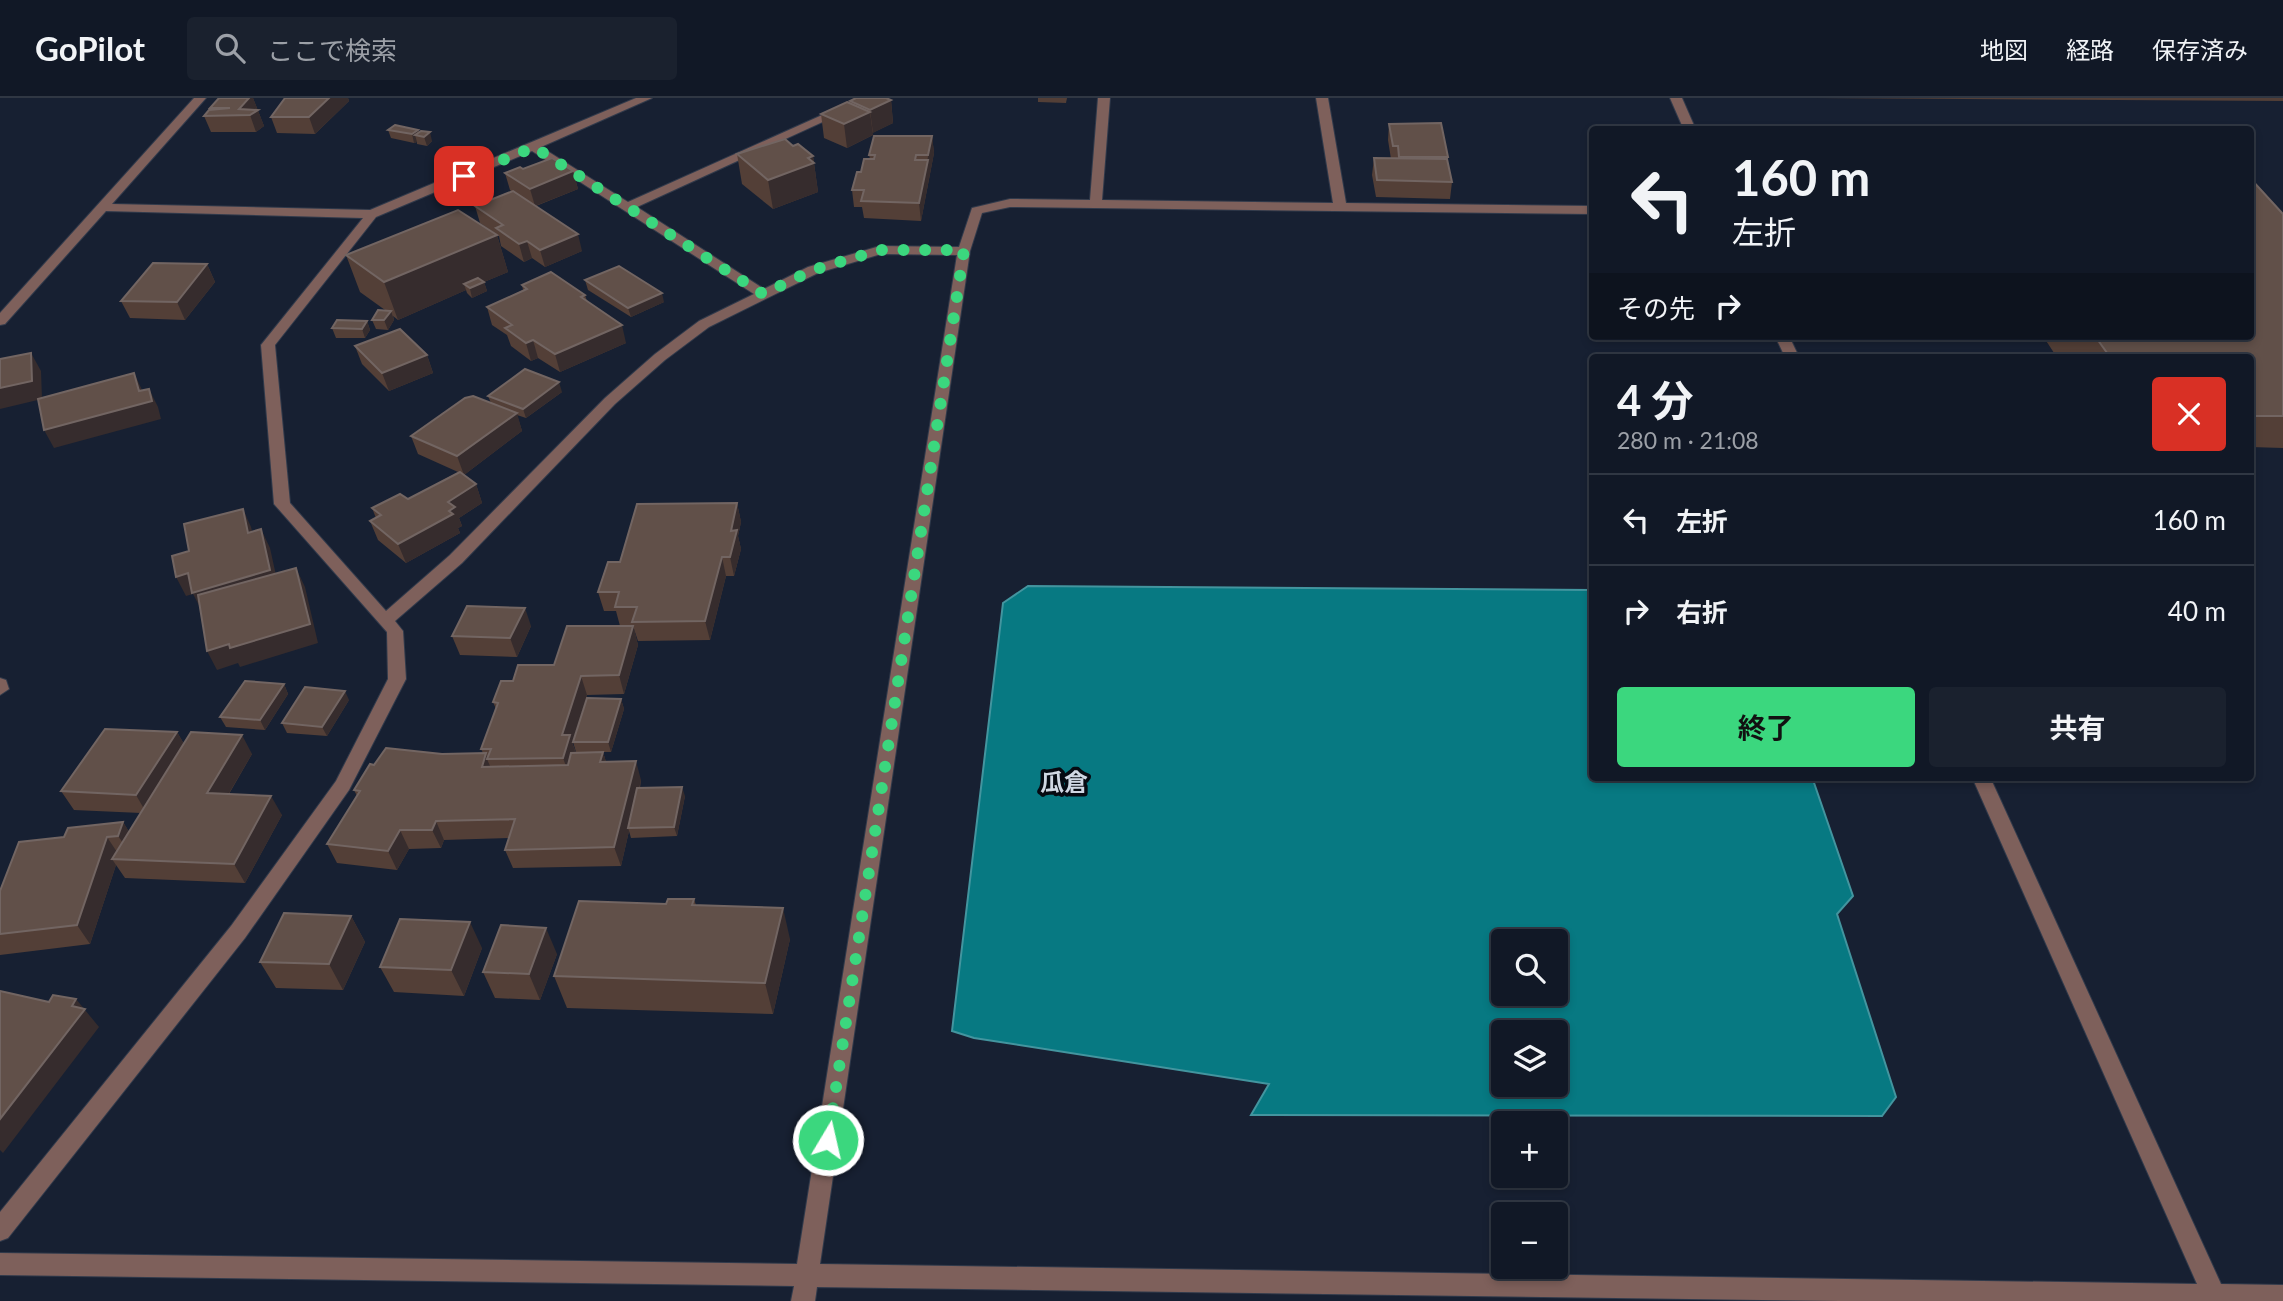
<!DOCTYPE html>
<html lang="ja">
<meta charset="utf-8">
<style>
body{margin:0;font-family:Lato,"Noto Sans JP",sans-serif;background:#1a212e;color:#f1f3f6;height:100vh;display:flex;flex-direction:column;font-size:26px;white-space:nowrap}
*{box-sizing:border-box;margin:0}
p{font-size:23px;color:#9ca0a7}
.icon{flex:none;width:38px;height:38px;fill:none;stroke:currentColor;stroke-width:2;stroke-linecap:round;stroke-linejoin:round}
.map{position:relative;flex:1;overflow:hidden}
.panel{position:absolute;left:1589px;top:256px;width:665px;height:427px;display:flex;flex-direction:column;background:#111826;border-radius:7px;box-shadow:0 4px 10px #0003,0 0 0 2px #303743}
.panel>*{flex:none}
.hud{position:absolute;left:1589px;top:28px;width:665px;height:214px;border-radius:7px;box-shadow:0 4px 10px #0003,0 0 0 2px #303743;background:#111826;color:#f1f3f6;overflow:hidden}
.controls{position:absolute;left:1491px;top:831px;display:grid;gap:14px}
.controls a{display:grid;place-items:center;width:77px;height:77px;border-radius:7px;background:#111826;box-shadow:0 4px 10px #0003,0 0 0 2px #303743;font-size:35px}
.pin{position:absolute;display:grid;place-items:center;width:60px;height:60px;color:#fff;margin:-30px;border-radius:14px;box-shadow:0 4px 10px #0006}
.me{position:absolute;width:77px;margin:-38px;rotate:9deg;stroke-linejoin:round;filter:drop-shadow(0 0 5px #0008)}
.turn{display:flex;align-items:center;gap:24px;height:147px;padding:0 28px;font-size:32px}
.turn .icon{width:91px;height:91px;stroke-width:2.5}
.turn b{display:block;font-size:49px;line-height:60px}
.then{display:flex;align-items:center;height:66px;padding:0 28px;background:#0003;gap:14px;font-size:26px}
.round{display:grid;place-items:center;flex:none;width:74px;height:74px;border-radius:7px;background:#1a212e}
.headline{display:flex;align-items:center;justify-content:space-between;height:119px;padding:0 28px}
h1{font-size:42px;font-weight:700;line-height:52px}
.primary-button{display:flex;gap:14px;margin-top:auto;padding:14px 28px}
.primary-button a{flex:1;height:80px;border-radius:7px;background:#3bd77e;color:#111;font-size:28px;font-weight:700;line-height:80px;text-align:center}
.primary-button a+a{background:#1a212e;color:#f1f3f6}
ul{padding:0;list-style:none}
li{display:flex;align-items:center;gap:21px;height:91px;padding:0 28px;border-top:2px solid #303743}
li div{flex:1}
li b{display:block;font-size:26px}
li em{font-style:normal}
header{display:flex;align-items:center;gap:42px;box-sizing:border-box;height:98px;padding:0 35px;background:#111826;border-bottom:2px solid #303743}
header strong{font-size:33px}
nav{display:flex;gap:38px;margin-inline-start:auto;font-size:24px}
.search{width:490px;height:63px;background:#1a212e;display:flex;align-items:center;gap:18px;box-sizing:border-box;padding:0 24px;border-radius:7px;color:#9ca0a7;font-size:26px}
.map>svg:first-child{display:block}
.water{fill:#077982;stroke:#43959f;stroke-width:2;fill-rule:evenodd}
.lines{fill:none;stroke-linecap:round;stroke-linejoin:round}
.minor-casing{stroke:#313a4b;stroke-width:2}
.minor{fill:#7e605b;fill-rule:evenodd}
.wall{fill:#533f37}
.shaded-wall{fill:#362c2d}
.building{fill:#615049;stroke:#726562;stroke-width:2}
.route{stroke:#3bd77e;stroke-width:12;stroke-dasharray:0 21.6}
.labels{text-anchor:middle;stroke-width:7;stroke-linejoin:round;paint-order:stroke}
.quarter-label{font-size:24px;font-weight:bold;fill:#d0d7e3;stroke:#060a12}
</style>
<header>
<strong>GoPilot</strong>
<div class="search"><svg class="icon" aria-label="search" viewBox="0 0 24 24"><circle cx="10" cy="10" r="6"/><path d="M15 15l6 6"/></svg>ここで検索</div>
<nav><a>地図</a><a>経路</a><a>保存済み</a></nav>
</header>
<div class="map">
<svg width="2283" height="1203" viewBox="0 0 2283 1203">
<rect width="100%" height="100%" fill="#172032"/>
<path class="water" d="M1028,488L1592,492V679H1812L1853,798L1837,816L1896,999L1882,1018L1251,1017L1269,986L974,940L952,933L1003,505ZM1503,844H1556V896H1503ZM1503,934H1556V987H1503Z"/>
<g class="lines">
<g class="minor-casing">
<g id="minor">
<path d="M194,0H206L112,106L370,112L636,0H652L541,49L628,104L860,0H875L637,109L764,191L808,169L880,148L959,149L972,110L1010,101L1090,102L1098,0H1110L1102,102L1333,105L1316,0H1328L1346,105L1592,108V116L1010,109L982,115L970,153L820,1166L2197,1186L1972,679H1990L2221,1186L2283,1187V1203H1840L817,1189L815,1203H791L794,1188L0,1177V1155L797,1166L957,157L881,156L818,175L709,229L665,262L615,306L462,465L395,523L403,533L406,581L349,692L245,840L8,1140L0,1143V1114L231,828L336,683L388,581L387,534L274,406L261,247L363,120L106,113L5,226L0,227V215ZM532,53L754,196L699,223L655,256L605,300L450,457L386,513L290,405L275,247L376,119Z"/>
<polygon points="1670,0 1682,0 1696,32 1684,32"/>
<polygon points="1775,238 1789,238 1799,259 1785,259"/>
<polygon points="0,580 6,582 9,591 0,597"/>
</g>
</g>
<use href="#minor" class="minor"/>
</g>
<g class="wall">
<polygon points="253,0 264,28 256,34 211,34 204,18 210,12 210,10"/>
<polygon points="285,0 348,0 349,3 315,36 277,35 271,19"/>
<polygon points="1038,0 1067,0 1066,5 1038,4"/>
<polygon points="1816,0 2283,0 2283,3"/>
<polygon points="891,2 893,25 872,35 873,37 847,50 824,40 821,16 850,5 850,3"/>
<polygon points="1389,26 1448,59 1448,65 1452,84 1450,101 1376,99 1372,77 1374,60 1391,61 1388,42"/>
<polygon points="388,32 418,32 419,34 432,43 427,48 417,46 417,44 414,45 391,40"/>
<polygon points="932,38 934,55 921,123 864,120 862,109 854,109 852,92 861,74 870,61 869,57"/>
<polygon points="793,48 813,58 818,94 773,111 742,86 737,56"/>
<polygon points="523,71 573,73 578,91 536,108 582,153 545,169 532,160 524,164 501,148 499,138 497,137 508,174 484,184 487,193 472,200 467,195 466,192 398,222 393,218 394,222 388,232 376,231 372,222 385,212 360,194 346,157 496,136 480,125 475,108 511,93 510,92 505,75"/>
<polygon points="2283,116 2283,350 2250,349 2250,259 2075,259 2074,258 2056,258 2043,238 2250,238"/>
<polygon points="207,166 215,184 185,222 130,220 121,203"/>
<polygon points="585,182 664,204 631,219 588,192"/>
<polygon points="522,187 585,197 587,203 626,245 560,274 538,260 531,263 511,248 507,237 492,227 487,209 523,192"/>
<polygon points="367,223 370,232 365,240 336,240 332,230"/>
<polygon points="355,248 427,257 433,275 389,293 362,266"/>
<polygon points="562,294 526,320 517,317 522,333 464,377 476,386 482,405 459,420 462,428 458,430 460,435 406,465 378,442 370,423 376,420 372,410 408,401 458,374 418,356 411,338 491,305 488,298"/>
<polygon points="737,405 741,424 738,438 741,451 734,478 726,478 710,542 638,543 633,528 638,547 624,596 587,597 572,644 576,655 603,654 606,664 641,682 640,690 685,698 677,738 631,740 629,733 621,768 513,770 505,752 509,740 444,742 441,750 409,751 397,772 337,765 327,746 357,698 354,692 374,667 442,656 483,655 481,651 496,611 493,604 513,583 554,567 620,528 616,513 604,513 598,494 620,464"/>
<polygon points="531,528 517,559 460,557 452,538"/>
<polygon points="284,586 288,596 265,632 226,629 220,619"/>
<polygon points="621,601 624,611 611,654 576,654 573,644"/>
<polygon points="349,602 327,638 287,635 282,625"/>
<polygon points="177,634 184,646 252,656 229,696 282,717 245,785 125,780 116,767 90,846 0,857 0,793 64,739 123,724 129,734 141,715 74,712 61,693"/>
<polygon points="694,801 696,807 790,841 773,916 567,910 554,878 666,806"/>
<polygon points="351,818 365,844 343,892 276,890 260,864"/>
<polygon points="482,850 464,898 394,894 380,869"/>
<polygon points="557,856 540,902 495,900 483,874"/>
</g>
<g class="shaded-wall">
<polygon points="249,0 253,0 264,28 256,34 250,17 239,11"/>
<polygon points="329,0 348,0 349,3 315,36 309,19"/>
<polygon points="891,2 893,25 873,35 870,12"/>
<polygon points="870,14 873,37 847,50 844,26"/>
<polygon points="418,32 420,38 415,37 417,44 414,45 412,36"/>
<polygon points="430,34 432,43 427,48 424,39"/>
<polygon points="932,38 934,55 921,123 919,105"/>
<polygon points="813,58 818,94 773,111 768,82 808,60"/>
<polygon points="573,73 578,91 535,108 530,91"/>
<polygon points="578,136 582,153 545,169 540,152"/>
<polygon points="497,137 508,174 484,184 487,193 472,200 470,191 464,186 466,192 398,222 384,184"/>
<polygon points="527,143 532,160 524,164 519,146"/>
<polygon points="207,166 215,184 185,222 177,204"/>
<polygon points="662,195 664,204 631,219 628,210"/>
<polygon points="391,213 394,222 388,232 384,222"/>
<polygon points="367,223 370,232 365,240 362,231"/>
<polygon points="622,227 626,245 560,274 555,256"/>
<polygon points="533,242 538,260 531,263 526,245"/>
<polygon points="31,255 41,273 42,301 0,311 0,290"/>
<polygon points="427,257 433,275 389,293 382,275"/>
<polygon points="134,275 143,294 149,291 158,309 161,321 54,350 44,332 139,293"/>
<polygon points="559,284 562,294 526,320 523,311"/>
<polygon points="517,315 522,333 464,377 457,358"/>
<polygon points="476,386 482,405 459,420 462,428 458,430 460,435 406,465 398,446 448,404"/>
<polygon points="737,405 741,424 738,438 741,451 734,478 730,459 731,433"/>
<polygon points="243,411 251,429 257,453 248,435"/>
<polygon points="261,431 270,450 279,491 202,513 193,496 186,498 176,479"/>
<polygon points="722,459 726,478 710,542 705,523"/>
<polygon points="296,470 305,489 318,545 240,569 238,565 217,572 207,553"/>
<polygon points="525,510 531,528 517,559 510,540"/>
<polygon points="633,528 638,547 624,596 619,577"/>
<polygon points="581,578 587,597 572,644 576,656 570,679 563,660 562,637"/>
<polygon points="284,586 288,596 265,632 260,622"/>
<polygon points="345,593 349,602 327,638 322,629"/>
<polygon points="621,601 624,611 611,654 608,644"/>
<polygon points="177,634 188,653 147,716 136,697"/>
<polygon points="242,637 252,656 218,714 207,695"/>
<polygon points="603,654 609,673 600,664"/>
<polygon points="486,655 487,661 493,675 482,669"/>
<polygon points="636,663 641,682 630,730 628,730 629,733 621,768 614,749"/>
<polygon points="682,689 685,698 677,738 674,729"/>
<polygon points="271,698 282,717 245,785 234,766"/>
<polygon points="436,723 444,742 441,750 432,732"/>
<polygon points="123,724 135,743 131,756 118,738"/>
<polygon points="400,732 409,751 397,772 388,753"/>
<polygon points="107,739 119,757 112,761 116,767 90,846 77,827"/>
<polygon points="783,810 790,841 773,916 765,885"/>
<polygon points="351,818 365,844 343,892 329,866"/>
<polygon points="470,824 482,850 464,898 451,872"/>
<polygon points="546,830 557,856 540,902 529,876"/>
<polygon points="76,901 99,929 3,1055 0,1052 0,1021"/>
</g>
<g class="building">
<polygon points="219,0 249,0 239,11 258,12 250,17 204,18 209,12 230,10 210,10"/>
<polygon points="285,0 329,0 309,19 271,19"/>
<polygon points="856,0 886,0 891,2 870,12 850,3"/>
<polygon points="847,4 870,14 844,26 821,16"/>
<polygon points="1441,25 1448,59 1399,59 1398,48 1393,48 1389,26"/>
<polygon points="395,27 418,32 412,36 388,32"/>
<polygon points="421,33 430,34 424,39 415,37"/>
<polygon points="874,38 932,38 928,57 916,57 915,62 928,62 919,105 861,103 864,92 852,92 857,74 861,74 864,61 874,61 875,57 869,57"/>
<polygon points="785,41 793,48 798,46 813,58 808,60 814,65 768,82 737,56"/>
<polygon points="552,60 573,73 530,91 505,75 520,69 523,71"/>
<polygon points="1374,60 1447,61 1452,84 1377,82"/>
<polygon points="2250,80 2283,116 2283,318 2250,318 2250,259 2110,259 2095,238 2250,238"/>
<polygon points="513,93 578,136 540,152 527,143 519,146 496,130 503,127 475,108"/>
<polygon points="458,112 497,137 384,184 346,157"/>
<polygon points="153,165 207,166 177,204 121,203"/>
<polygon points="619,168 662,195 628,210 585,182"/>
<polygon points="551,174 585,197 581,199 622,227 555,256 533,242 526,245 505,230 512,227 487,209 527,191 522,187"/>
<polygon points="478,180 484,184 470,190 464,186"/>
<polygon points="378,212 391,213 384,222 372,222"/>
<polygon points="337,222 367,223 362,231 332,230"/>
<polygon points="400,231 427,257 382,275 355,248"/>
<polygon points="31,255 32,283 0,290 0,261"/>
<polygon points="525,271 559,284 523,311 488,298"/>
<polygon points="134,275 139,293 149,291 152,303 44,332 38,301"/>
<polygon points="473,298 517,315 457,358 411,338 465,300"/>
<polygon points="460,374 476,386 448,404 455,409 449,413 453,416 398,446 370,423 381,417 372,410 400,396 408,401"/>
<polygon points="737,405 731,433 737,432 730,459 722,459 705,523 632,524 637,509 615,509 619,494 598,494 608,464 620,464 637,406"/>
<polygon points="243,411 248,435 261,431 270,472 192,495 188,475 176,479 172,458 189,453 184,426"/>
<polygon points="296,470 310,526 230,550 229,546 207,553 198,497"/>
<polygon points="467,508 525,510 510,540 452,538"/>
<polygon points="567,528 633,528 619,577 581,578 562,637 570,637 563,660 487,661 491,651 481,651 498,605 493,604 501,583 513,583 518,567 554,567"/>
<polygon points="245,583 284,586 260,622 220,619"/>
<polygon points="305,589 345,593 322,629 282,625"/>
<polygon points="587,600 621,601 608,644 573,644"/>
<polygon points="105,631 177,634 136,697 61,693"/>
<polygon points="191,634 242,637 207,695 271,698 234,766 112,761"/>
<polygon points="386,650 442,656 486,655 482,669 568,667 571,655 603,654 600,664 636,663 614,749 505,752 515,721 436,723 432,732 400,732 388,753 327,746 360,693 354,692 370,666 374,667"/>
<polygon points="682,689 674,729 628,730 637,690"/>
<polygon points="123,724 118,738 107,739 77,827 0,836 0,793 19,744 64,739 68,730"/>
<polygon points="668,801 694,801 692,807 783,810 765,885 554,878 579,803 666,806"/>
<polygon points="284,815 351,818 329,866 260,864"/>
<polygon points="400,821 470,824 451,872 380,869"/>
<polygon points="501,827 546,830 529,876 483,874"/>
<polygon points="0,893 49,904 53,897 76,901 72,908 85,911 0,1021"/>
</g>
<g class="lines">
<polyline class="route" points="464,78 534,49 763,196 813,172 880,152 964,152 828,1042"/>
</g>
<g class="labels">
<g class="quarter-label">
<text x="1064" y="693">瓜倉</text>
</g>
</g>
</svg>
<div class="controls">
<a><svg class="icon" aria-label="search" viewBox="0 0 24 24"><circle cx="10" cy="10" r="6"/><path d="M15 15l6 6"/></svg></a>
<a><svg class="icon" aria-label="layers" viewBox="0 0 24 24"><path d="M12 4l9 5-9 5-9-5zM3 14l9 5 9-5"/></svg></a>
<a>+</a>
<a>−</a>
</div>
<div class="pin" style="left:464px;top:78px;background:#d93025"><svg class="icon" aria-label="arrive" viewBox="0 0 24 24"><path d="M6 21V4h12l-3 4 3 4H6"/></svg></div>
<svg class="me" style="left:828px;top:1042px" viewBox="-20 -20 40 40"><circle r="17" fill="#3bd77e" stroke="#fff" stroke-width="3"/><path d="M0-11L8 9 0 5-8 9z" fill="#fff"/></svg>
<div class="hud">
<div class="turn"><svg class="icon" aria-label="left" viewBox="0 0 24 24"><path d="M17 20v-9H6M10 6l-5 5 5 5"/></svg><div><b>160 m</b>左折</div></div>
<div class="then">その先<svg class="icon" aria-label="right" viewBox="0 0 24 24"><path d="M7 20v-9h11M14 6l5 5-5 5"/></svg></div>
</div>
<section class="panel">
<div class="headline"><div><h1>4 分</h1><p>280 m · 21:08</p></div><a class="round" style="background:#d93025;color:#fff"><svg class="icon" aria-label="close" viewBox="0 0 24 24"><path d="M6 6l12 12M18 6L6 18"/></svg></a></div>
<ul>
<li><svg class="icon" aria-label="left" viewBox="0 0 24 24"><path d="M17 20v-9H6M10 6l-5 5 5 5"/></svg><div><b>左折</b></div><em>160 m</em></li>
<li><svg class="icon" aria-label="right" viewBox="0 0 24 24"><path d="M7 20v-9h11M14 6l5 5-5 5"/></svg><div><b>右折</b></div><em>40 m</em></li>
</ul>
<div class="primary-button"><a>終了</a><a>共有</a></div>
</section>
</div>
